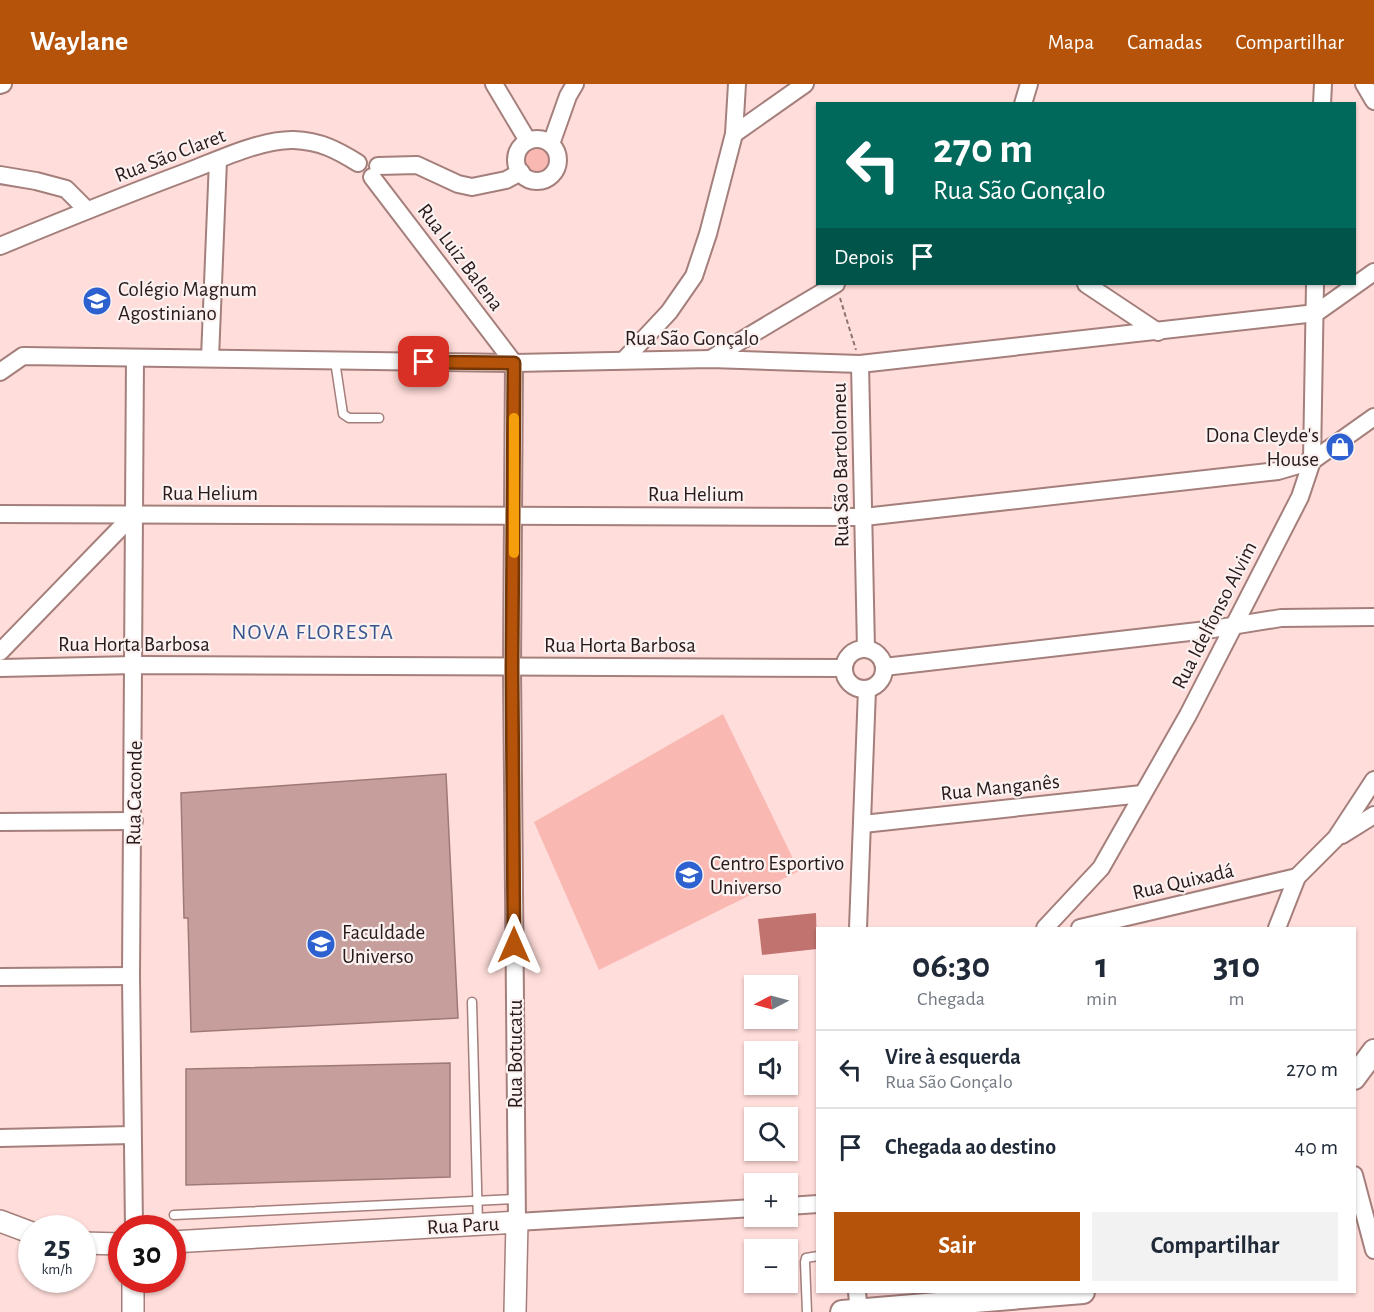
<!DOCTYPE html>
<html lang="pt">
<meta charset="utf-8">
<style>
body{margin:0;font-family:"Alegreya Sans",sans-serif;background:#f2f2f3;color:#1f2937;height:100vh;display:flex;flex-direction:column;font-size:22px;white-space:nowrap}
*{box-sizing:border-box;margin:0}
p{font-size:20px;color:#747a83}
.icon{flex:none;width:33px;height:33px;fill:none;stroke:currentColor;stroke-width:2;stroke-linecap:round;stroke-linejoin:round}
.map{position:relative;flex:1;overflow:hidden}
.details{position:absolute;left:816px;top:843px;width:540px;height:366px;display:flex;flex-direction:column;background:#fff;border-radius:0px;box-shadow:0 2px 4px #0004}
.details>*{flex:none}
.hud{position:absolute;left:816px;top:18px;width:540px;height:183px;border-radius:0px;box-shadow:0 2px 4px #0004;background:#00695c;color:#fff;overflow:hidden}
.needle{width:39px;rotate:264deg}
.buttons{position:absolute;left:744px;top:891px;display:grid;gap:12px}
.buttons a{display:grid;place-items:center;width:54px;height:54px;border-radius:0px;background:#fff;box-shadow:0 2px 4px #0004;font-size:30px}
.speed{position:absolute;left:18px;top:1131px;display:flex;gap:12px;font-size:30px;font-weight:700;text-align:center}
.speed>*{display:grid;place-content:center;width:78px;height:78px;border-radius:50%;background:#fff;box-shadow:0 2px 4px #0004;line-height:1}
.speed small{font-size:15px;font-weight:400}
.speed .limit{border:9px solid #d22;background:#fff;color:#111}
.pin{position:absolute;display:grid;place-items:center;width:51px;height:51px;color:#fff;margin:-26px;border-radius:12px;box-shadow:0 3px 9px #0006}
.me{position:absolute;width:66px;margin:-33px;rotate:0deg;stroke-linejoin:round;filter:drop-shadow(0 0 4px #0008)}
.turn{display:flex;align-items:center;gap:21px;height:126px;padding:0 18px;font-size:27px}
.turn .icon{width:78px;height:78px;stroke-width:2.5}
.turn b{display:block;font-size:42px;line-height:51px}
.then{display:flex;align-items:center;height:57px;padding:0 18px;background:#0003;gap:12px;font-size:22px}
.eta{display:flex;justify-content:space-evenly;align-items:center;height:102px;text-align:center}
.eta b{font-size:36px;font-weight:700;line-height:42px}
.cta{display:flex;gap:12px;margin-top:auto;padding:12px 18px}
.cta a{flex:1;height:69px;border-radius:0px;background:#b45309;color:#fff;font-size:24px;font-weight:700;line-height:69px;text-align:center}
.cta a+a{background:#f2f2f3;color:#1f2937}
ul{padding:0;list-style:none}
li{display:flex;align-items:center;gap:18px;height:78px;padding:0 18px;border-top:2px solid #e0e1e3}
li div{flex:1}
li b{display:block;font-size:22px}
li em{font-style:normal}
header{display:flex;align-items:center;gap:36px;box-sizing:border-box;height:84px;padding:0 30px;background:#b45309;color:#fff}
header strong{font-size:28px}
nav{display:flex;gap:33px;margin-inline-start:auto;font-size:21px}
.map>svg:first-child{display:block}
.green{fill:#fab8b3}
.water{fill:#c1736f}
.building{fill:#c69f9c;stroke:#9e7976;stroke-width:1.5}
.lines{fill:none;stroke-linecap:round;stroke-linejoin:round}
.service-casing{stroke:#a47f7b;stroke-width:11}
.minor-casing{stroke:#a47f7b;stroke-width:20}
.tertiary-casing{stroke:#a47f7b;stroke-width:24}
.secondary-casing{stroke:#a47f7b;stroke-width:26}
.path{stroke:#8c7472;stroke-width:2;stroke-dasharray:4.5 3;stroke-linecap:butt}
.service{stroke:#fff;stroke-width:8}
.minor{stroke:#fff;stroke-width:16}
.tertiary{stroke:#fff;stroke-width:21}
.secondary{stroke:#fff;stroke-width:22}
.route-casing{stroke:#753606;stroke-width:15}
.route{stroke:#b45309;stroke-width:10}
.slow{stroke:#f59e0b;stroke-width:10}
.labels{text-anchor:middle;stroke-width:4.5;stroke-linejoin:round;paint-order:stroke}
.street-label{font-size:21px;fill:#291a19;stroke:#faf1f0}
.poi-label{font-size:21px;fill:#291a19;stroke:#faf1f0;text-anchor:start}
.neighbourhood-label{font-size:22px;letter-spacing:1.5px;fill:#38558e;stroke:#faf1f0}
</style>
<header>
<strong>Waylane</strong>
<nav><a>Mapa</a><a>Camadas</a><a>Compartilhar</a></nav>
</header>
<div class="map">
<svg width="1374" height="1228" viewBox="0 0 1374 1228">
<rect width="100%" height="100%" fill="#ffddda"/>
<g class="green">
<circle cx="538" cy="76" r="16"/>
<polygon points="723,630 799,787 599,886 534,738"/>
</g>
<polygon class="water" points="816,829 817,865 762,871 758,835"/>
<g class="building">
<polygon points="446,690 458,934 191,948 188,834 184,834 181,709"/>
<polygon points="450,979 450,1093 186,1101 186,985"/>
</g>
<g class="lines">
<g class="service-casing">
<g id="service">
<polyline points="335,277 343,330 349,334 379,334"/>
<polyline points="472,918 478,1139"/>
<polyline points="174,1131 517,1115"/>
<polyline points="807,1228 805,1178 806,1174 818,1172"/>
</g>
</g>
<g class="minor-casing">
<g id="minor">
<polyline points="494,0 528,57"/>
<polyline points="1364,0 1374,17"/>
<polyline points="0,1 3,0"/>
<polyline points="1023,20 1029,0"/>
<polyline points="1322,20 1323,0"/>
<polyline points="734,50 805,0"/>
<circle cx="537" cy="76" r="21"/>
<polyline points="551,60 568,12 575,0"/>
<polyline points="378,82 417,81 458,100 472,103 506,96 521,88"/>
<polyline points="0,91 36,97 66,105 87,126"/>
<polyline points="372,93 514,279"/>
<path d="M0,162C63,136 125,111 189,87C218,76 262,55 294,56C320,57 337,66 358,79"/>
<polyline points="1086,200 1158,248"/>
<polyline points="210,274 218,76"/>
<polyline points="712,274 836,200"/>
<polyline points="625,275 669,228 694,192 708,150 734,50 737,0"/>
<polyline points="514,279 512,584 517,1138 754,1124"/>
<polyline points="860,280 866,565"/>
<polyline points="0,288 23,272 514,279 711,275 860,280 1316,229 1374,188"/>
<polyline points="0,430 864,433 1278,387 1312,377 1374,333"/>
<circle cx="864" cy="585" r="20"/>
<polyline points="0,568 132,432"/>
<polyline points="884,583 1207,546 1281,534 1374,533"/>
<polyline points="0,584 135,581 844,584"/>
<polyline points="0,738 134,737"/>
<polyline points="863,740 1142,710"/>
<polyline points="1342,751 1374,731"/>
<polyline points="858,844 867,605"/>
<polyline points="1045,844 1101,784 1188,631 1300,413 1312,377 1315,200"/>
<polyline points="1080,844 1297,793"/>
<polyline points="1277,844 1297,793 1336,754 1374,696"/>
<polyline points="0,893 131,892"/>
<polyline points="0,1054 132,1051"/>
<polyline points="1354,1091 1374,1166"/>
<polyline points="788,1122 818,1120"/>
<polyline points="134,1144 131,892 135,274"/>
<polyline points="857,1208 859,1228"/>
</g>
</g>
<g class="tertiary-casing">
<g id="tertiary">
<polyline points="0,1137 32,1149"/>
<polyline points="172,1158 517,1138 515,1228"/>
<polyline points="82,1159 122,1160"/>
<polyline points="133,1228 133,1196"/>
</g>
</g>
<g class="secondary-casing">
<g id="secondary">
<polyline points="1354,994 1374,967"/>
<polyline points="842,1228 1083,1208"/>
</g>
</g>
<polyline class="path" points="840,214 856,266"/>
<use href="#service" class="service"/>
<use href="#minor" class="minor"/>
<use href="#tertiary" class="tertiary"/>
<use href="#secondary" class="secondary"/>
</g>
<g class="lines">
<g class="route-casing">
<polyline id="route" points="424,278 514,279 512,584 514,861"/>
</g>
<use href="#route" class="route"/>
<polyline class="slow" points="514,469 514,334"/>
</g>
<defs>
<g id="school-disc" transform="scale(1.5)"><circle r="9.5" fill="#2d61cf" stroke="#faf1f0"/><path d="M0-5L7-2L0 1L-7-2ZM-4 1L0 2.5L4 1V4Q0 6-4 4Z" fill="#fff"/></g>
<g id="shop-disc" transform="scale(1.5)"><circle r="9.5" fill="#2d61cf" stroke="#faf1f0"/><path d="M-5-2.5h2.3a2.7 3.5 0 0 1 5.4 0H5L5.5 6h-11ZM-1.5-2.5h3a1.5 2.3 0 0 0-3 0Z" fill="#fff"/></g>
<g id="university-disc" transform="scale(1.5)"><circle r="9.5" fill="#2d61cf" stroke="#faf1f0"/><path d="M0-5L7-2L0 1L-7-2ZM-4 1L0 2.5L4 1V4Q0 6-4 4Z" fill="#fff"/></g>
</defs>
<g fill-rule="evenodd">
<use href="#school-disc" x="97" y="217"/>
<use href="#shop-disc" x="1340" y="363"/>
<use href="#university-disc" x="689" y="791"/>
<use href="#university-disc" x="321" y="860"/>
</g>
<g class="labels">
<g class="street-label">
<text transform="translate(170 71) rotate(-21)" y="7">Rua São Claret</text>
<text transform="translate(461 173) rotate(53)" y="7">Rua Luiz Balena</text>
<text x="692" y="261">Rua São Gonçalo</text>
<text transform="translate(840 381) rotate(-91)" y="7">Rua São Bartolomeu</text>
<text x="210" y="416">Rua Helium</text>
<text x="696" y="417">Rua Helium</text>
<text transform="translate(1214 531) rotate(-63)" y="7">Rua Idelfonso Alvim</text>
<text x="134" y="567">Rua Horta Barbosa</text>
<text x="620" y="568">Rua Horta Barbosa</text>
<text transform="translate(1000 703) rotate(-6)" y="7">Rua Manganês</text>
<text transform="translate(134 709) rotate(-89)" y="7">Rua Caconde</text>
<text transform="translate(1183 797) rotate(-13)" y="7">Rua Quixadá</text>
<text transform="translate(515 970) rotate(-90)" y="7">Rua Botucatu</text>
<text transform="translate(463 1141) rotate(-3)" y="7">Rua Paru</text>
</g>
<g class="poi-label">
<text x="118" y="212">Colégio Magnum<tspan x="118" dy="24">Agostiniano</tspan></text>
<text x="1319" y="358" text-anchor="end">Dona Cleyde's<tspan x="1319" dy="24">House</tspan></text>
<text x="710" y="786">Centro Esportivo<tspan x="710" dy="24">Universo</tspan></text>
<text x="342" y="855">Faculdade<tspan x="342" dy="24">Universo</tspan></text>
</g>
<g class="neighbourhood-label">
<text x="313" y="555">NOVA FLORESTA</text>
</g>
</g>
</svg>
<div class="buttons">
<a><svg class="needle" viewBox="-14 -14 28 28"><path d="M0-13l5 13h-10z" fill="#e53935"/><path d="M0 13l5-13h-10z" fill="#747a83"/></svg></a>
<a><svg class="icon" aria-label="sound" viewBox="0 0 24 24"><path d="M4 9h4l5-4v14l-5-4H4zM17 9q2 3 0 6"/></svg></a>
<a><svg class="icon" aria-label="search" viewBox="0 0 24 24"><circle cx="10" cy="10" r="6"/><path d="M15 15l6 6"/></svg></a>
<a>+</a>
<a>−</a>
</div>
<div class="speed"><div>25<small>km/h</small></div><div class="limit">30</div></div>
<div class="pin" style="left:424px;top:278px;background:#d93025"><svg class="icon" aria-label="arrive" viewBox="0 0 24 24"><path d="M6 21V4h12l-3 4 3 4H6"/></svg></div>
<svg class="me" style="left:514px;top:861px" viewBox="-20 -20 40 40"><path d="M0-17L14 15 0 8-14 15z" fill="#b45309" stroke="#fff" stroke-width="4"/></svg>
<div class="hud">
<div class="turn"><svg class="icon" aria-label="left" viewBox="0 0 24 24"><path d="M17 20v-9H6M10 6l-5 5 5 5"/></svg><div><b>270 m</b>Rua São Gonçalo</div></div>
<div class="then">Depois<svg class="icon" aria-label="arrive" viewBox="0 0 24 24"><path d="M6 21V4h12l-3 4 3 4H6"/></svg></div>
</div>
<section class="details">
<div class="eta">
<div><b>06:30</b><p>Chegada</p></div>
<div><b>1</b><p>min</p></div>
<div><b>310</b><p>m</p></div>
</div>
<ul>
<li><svg class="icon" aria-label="left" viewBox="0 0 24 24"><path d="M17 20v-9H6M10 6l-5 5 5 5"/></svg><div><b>Vire à esquerda</b><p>Rua São Gonçalo</p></div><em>270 m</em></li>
<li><svg class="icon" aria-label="arrive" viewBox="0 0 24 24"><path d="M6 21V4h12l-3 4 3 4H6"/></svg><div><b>Chegada ao destino</b></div><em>40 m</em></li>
</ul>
<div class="cta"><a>Sair</a><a>Compartilhar</a></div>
</section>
</div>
